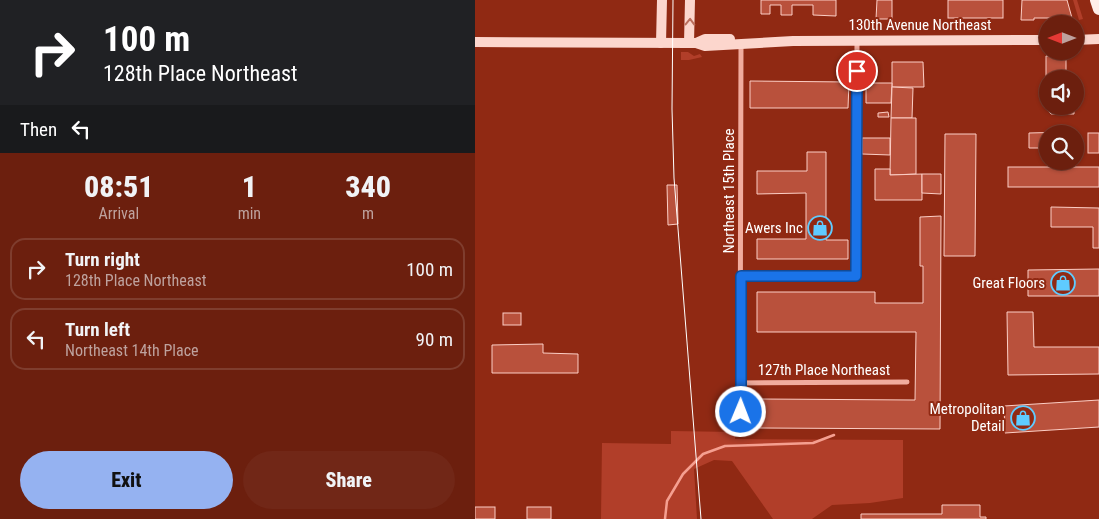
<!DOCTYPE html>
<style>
body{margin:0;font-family:"Roboto Condensed",sans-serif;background:#712717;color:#f1f3f6;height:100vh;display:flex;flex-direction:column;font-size:19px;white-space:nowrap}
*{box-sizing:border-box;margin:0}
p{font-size:16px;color:#bea29e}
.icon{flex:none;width:28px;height:28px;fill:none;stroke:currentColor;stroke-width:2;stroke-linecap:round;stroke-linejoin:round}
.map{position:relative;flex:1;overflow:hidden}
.side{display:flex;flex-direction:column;background:#6c1f0e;width:475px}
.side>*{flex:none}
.guide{background:#202124;color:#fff;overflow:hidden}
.needle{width:32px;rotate:270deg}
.fabs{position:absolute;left:564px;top:15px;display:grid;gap:10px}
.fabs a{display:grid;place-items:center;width:45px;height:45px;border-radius:50%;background:#6c1f0e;box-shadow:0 1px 4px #0004,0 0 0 1px #7f3d2e;font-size:25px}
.pin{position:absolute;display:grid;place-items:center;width:42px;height:42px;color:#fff;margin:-21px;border:2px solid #fff;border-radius:50%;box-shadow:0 1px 5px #0007}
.me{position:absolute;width:55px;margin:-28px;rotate:1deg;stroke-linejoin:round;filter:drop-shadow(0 0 4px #0008)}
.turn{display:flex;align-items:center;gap:18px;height:105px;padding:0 20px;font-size:22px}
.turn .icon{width:65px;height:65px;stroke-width:2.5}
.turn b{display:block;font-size:35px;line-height:42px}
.then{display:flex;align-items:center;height:48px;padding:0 20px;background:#0003;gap:10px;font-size:19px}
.eta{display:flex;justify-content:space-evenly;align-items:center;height:85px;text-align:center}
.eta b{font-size:30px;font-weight:800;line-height:35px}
.button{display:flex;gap:10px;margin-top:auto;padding:10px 20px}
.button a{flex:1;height:58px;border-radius:30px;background:#95b2f1;color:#111;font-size:20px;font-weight:800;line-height:58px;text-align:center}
.button a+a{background:#712717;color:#f1f3f6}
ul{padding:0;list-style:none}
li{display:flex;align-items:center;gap:15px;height:62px;margin:0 10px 8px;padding:0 10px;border:2px solid #7f3d2e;border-radius:15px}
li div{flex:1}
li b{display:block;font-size:19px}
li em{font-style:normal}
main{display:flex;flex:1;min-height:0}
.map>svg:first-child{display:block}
.green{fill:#b13e29}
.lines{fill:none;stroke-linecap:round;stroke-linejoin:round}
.stream{stroke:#f59f90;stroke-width:2.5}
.building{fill:#b9513c;stroke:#fccec5}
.street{stroke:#f1ac9e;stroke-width:5}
.secondary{stroke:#fcd6cd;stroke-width:10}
.primary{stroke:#ffeee9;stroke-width:12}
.tram{stroke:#fff;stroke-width:1}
.oneway{stroke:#bb6e5d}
.route-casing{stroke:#114b97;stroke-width:12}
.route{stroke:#1a73e8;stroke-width:9}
.labels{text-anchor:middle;stroke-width:4;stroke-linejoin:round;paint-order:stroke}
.street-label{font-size:15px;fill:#fff;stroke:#902913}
.poi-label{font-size:15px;fill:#fff;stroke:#902913;text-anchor:end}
</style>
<main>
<section class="side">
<div class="guide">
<div class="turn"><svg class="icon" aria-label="right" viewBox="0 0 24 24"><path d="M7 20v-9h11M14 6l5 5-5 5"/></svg><div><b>100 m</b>128th Place Northeast</div></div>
<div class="then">Then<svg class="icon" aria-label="left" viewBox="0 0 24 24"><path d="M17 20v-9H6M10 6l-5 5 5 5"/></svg></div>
</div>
<div class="eta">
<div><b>08:51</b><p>Arrival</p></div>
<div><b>1</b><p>min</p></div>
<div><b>340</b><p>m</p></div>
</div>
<ul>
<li><svg class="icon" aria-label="right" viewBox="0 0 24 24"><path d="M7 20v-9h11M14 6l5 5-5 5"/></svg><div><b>Turn right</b><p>128th Place Northeast</p></div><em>100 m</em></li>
<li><svg class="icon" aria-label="left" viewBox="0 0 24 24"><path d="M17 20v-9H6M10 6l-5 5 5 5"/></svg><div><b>Turn left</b><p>Northeast 14th Place</p></div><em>90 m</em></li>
</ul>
<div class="button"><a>Exit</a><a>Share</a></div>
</section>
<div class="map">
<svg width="624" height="519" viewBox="0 0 624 519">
<rect width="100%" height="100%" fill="#902913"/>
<g class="green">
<polygon points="598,0 602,0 608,19 604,20"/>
<polygon points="206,52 213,52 219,56 225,54 227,57 214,60 206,60"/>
<polygon points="196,431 260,432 260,439 428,440 428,498 395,503 357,505 337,519 298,519 257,461 239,460 219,469 222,519 126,519 127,443 196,444"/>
</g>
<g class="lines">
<polyline class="stream" points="190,519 192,501 208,474 228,454 250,446 338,443 359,435"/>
</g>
<g class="building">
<polygon points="286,0 361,0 361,16 338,15 338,5 317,5 317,15 306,15 306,5 295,5 295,14 286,14"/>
<polygon points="402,0 417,0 417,19 401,19"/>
<rect x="473" y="0" width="55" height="18"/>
<polygon points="547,0 592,0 597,18 559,18 559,20 546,20"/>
<polygon points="571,56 591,56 591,79 572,79 572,106 599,106 599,114 576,114 571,109"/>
<polygon points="417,62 448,62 449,87 417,87"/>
<polygon points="275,81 374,82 373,108 275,108"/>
<polygon points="391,83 417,83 416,103 391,103"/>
<polygon points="417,87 438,88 437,118 416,118"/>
<polygon points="413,112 414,117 403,117 403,113"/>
<polygon points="416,118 441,118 441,174 415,175"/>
<polygon points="593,132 593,134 572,134 572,148 554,148 554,133"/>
<rect x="613" y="133" width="11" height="20"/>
<polygon points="470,134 501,134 500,256 469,256"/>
<polygon points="387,138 415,138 415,155 387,154"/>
<polygon points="332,152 351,152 351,240 373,240 373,259 282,259 282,239 331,239 331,193 282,194 282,171 332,171"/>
<rect x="533" y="167" width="91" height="20"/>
<polygon points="400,169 415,169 415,175 447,174 447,200 400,200"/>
<polygon points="447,174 466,174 466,194 447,193"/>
<polygon points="192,185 202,185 203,224 193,225"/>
<polygon points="576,207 624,208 624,248 618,248 618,227 576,227"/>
<polygon points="466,216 465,429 284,428 284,399 440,400 441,332 282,332 282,292 400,292 400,303 448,303 448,266 445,266 445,217"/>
<polygon points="624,269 624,296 553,296 553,270"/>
<polygon points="532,312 558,312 559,347 624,347 624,374 533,375"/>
<rect x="28" y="313" width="18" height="12"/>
<polygon points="68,344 68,353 103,354 103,373 17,373 17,345"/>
<polygon points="624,400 624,427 530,433 529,406"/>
<polygon points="467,505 505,505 505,517 511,517 511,519 386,519 386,514 467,514"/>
<rect x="0" y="507" width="20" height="12"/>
<rect x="52" y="507" width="24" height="12"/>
</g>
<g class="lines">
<g class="street">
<polyline points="266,276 381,276 382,41"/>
<polyline points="266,383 432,382"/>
<polyline points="265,427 266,45"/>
</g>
<g class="secondary">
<polyline points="600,40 624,39"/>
<polyline points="0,42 214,43 221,43 230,39 255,39"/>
<polyline points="186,43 187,0"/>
<polyline points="214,43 215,0"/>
<polyline points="221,43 230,46 318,41 572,40"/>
</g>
<polyline class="primary" points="621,0 624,9"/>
<polyline class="tram" points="198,0 197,109 199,178 226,519"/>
</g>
<defs><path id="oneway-chevron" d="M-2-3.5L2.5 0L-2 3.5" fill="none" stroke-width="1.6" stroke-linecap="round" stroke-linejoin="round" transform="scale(1.25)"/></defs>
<use class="oneway" href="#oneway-chevron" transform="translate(215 22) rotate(-89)"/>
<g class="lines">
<g class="route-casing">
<polyline id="route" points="266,412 266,276 381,276 382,71"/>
</g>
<use href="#route" class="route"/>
</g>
<defs>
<g id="shop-ring" transform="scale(1.25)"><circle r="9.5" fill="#902913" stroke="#5fcbff" stroke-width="1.5"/><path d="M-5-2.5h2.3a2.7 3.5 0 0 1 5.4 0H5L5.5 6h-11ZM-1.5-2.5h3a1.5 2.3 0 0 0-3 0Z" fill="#5fcbff"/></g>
</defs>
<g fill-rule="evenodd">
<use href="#shop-ring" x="345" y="228"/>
<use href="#shop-ring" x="588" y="283"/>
<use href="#shop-ring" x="548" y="418"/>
</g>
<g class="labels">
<g class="street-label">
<text x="445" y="30">130th Avenue Northeast</text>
<text transform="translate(254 191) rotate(-90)" y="5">Northeast 15th Place</text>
<text x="349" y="375">127th Place Northeast</text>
</g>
<g class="poi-label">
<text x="328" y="233">Awers Inc</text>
<text x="570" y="288">Great Floors</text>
<text x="530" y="414">Metropolitan<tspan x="530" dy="17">Detail</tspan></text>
</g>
</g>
</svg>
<div class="fabs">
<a><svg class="needle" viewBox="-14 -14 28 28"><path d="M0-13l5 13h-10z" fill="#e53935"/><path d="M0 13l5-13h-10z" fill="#bea29e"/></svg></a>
<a><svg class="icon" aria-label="sound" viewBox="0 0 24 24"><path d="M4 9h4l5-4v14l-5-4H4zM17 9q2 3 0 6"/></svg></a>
<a><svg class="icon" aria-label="search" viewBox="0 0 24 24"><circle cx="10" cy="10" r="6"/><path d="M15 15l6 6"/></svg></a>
</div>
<div class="pin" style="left:382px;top:71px;background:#d93025"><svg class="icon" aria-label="arrive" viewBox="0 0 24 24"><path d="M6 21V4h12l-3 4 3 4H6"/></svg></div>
<svg class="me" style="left:266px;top:412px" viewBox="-20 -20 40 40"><circle r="17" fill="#1a73e8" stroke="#fff" stroke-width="3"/><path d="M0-11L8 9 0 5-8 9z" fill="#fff"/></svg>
</div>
</main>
